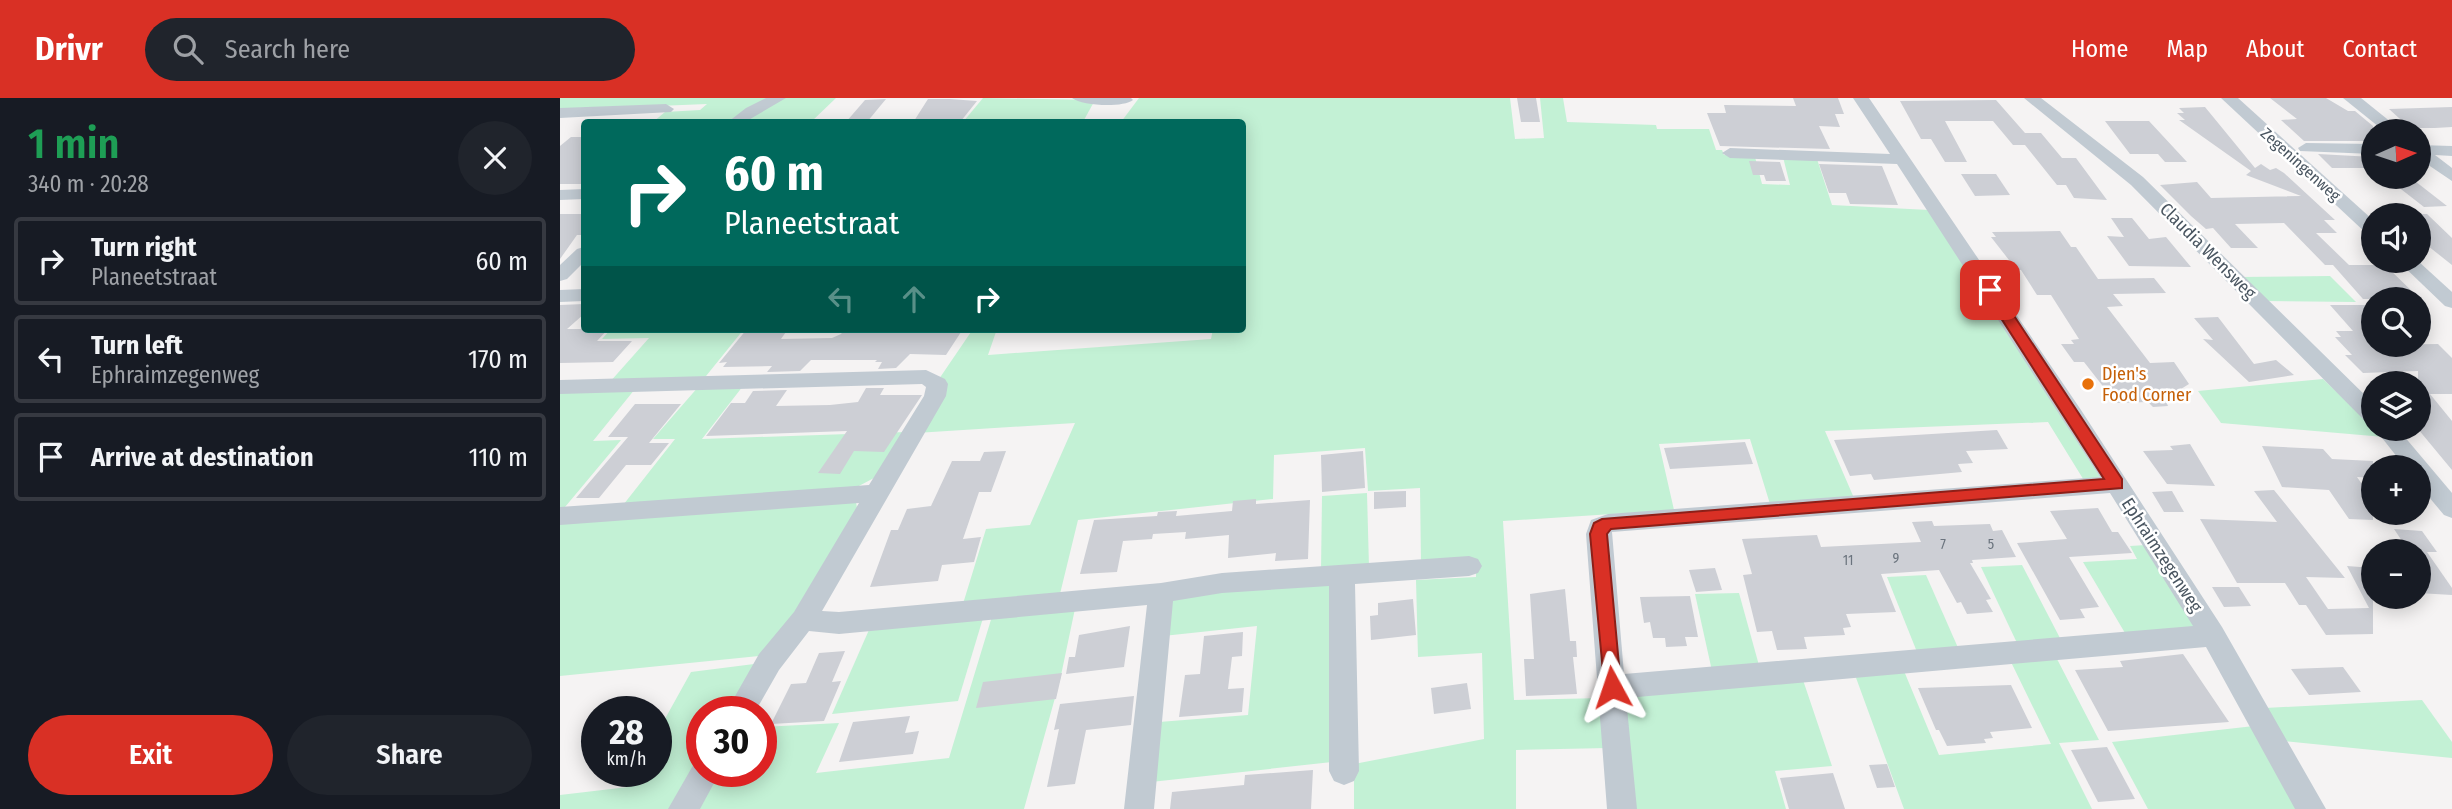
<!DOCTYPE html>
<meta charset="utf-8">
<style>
body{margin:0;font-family:"Fira Sans Condensed",sans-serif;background:#20242c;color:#f1f3f6;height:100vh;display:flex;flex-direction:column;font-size:26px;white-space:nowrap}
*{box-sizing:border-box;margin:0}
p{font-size:23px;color:#9ea1a6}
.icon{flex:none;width:38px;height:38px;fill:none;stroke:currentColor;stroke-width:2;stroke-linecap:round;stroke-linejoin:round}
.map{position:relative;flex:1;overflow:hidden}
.drawer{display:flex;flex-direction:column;background:#171b24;width:560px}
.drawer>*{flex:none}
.guide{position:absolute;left:21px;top:21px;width:665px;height:214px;border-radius:7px;box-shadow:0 4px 18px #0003;background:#00695c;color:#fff;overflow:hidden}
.needle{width:46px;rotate:87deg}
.tools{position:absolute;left:1801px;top:21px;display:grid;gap:14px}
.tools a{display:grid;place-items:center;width:70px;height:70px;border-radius:50%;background:#171b24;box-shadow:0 4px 18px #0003;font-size:35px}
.speed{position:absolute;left:21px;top:598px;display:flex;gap:14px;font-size:35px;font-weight:700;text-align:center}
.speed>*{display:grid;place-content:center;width:91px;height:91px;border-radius:50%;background:#171b24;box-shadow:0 4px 18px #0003;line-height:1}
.speed small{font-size:18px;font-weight:400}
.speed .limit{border:10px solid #d22;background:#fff;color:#111}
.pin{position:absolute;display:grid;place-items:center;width:60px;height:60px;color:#fff;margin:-30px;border-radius:14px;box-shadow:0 4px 10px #0006}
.me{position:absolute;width:77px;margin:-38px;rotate:355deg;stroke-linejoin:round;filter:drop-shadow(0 0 5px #0008)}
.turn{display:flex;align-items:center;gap:24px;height:147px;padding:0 28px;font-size:32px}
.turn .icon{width:91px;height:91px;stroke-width:2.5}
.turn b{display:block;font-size:49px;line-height:60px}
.lanes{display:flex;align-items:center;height:66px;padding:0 28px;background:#0003;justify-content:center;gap:35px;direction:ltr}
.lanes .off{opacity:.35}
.round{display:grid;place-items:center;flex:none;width:74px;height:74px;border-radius:37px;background:#20242c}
.head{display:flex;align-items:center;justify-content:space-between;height:119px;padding:0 28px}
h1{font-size:42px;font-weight:600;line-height:52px;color:#1e9e55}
.button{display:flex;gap:14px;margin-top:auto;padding:14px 28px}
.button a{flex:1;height:80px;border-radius:42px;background:#d93025;color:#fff;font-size:28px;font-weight:600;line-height:80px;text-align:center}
.button a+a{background:#20242c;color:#f1f3f6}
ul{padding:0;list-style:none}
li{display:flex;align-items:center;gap:21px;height:88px;margin:0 14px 10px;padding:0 14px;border:4px solid #363941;border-radius:7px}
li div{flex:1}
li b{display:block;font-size:26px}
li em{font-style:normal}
header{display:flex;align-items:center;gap:42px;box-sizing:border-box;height:98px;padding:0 35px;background:#d93025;color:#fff}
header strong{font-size:33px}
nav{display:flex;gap:38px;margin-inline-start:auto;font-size:24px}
.search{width:490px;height:63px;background:#20242c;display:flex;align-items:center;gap:18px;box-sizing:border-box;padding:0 24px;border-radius:38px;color:#9ea1a6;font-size:26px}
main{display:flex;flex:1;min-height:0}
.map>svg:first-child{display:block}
.green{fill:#c3f1d5}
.building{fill:#cdcfd5}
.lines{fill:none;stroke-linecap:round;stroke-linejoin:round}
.street{fill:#c1cad2;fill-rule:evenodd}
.route{fill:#d93025;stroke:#8d1f18;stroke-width:2}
.food-dot{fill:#e8710a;stroke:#fff;stroke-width:2.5}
.labels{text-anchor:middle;stroke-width:5;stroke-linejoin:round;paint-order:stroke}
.number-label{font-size:14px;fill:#6b747e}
.far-street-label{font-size:16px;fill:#4a5661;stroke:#fff}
.street-label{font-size:18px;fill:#4a5661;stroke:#fff}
.food-label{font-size:18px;fill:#c56008;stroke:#fff;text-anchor:start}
</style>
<header>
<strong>Drivr</strong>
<div class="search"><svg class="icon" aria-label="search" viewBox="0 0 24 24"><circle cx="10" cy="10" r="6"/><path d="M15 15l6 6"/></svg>Search here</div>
<nav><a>Home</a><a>Map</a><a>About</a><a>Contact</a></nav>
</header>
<main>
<section class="drawer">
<div class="head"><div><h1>1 min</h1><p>340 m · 20:28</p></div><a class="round"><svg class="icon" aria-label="close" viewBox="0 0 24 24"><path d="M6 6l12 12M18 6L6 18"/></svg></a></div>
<ul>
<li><svg class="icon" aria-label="right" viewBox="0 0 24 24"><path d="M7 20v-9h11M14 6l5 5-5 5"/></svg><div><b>Turn right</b><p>Planeetstraat</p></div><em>60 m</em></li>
<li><svg class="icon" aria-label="left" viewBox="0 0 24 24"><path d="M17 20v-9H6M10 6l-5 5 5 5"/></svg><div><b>Turn left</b><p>Ephraimzegenweg</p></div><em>170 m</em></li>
<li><svg class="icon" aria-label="arrive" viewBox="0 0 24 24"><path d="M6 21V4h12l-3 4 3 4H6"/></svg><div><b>Arrive at destination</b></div><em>110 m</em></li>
</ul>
<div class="button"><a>Exit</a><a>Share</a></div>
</section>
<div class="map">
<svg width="1892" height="711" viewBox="0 0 1892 711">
<rect width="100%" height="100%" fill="#f5f3f3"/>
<g class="green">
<polygon points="0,0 212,0 172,24 93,24 105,14 140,12 147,6 0,12"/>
<polygon points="223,0 276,0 251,24 180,24 191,15"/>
<polygon points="423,0 535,2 524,22 403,24"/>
<polygon points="579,0 950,0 955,41 984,40 980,0 1003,0 1007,24 1096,27 1097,31 1149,31 1156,52 1162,52 1164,57 1195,59 1202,86 1230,87 1223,59 1257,61 1272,107 1369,112 1540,379 1525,384 1488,324 1265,333 1294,400 1210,406 1190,341 1099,346 1114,412 943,423 954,602 1043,600 1048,650 956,652 956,711 794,711 794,666 924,641 922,555 858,559 856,482 916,479 916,461 861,464 860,390 808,393 805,350 714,357 713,401 518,422 499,500 402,509 426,431 470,427 515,325 356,335 379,281 413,231 437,231 428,257 651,241 653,231 682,231 682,24 561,24"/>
<polygon points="1770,178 1796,204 1703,203 1680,179"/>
<polygon points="51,231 184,231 142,283 49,285 89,240 42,241"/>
<polygon points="1763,281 1824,339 1661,325 1638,293"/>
<polygon points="139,288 183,288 142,341 346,334 314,380 295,390 60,411 115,341 93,341"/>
<polygon points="75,291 33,343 61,342 0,415 0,293"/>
<polygon points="807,395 809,469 761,473 762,398"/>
<polygon points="296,404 297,410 209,557 0,578 0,422"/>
<polygon points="1586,447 1634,528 1632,530 1565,535 1523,464 1577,461 1570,448"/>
<polygon points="1462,467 1501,542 1457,545 1421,469"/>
<polygon points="1366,477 1399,552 1357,554 1327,479"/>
<polygon points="772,482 772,664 591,684 599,624 688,617 697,528 603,538 609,498"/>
<polygon points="1179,495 1200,571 1152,573 1135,496"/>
<polygon points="516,506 500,582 464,711 130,711 152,674 201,674 201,629 279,625 256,675 389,660 433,515"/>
<polygon points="423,520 398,603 272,616 312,525"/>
<polygon points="1497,561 1539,642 1499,645 1532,711 1344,711 1295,577 1344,573 1379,657 1491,646 1451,564"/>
<polygon points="202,565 174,614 142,614 142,670 118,711 0,711 0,697 68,689 77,674 96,674 96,637 131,574"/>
<polygon points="1243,582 1272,668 1215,673 1226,711 1070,711 1062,610 1072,596"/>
<polygon points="1862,602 1892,644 1892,660 1723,643 1705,610"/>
<polygon points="1694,628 1740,711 1588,711 1552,644"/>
</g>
<g class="building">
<polygon points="957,0 976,0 980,24 961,24"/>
<polygon points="1233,0 1278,0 1284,16 1275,16 1280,29 1259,28 1270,51 1160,48 1147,15 1166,15 1164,7 1236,8"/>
<polygon points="1710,0 1766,0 1788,13 1795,13 1813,28 1813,43 1744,43 1721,22 1737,21"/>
<polygon points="326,1 307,24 286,24 305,2"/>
<polygon points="368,1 390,1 417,3 401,23 354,23"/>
<polygon points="1436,2 1465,35 1481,35 1502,60 1516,60 1547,102 1514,100 1506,87 1497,87 1465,47 1453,47 1433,23 1385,23 1407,64 1385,64 1371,41 1361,41 1340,3"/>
<polygon points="1645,9 1695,70 1701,66 1710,72 1716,70 1724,75 1775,122 1764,122 1777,135 1756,135 1789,167 1825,167 1860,201 1803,201 1773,167 1765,167 1724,125 1675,126 1698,150 1671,150 1653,130 1646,131 1631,118 1600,87 1637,84 1651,100 1741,98 1686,77 1691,73 1619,22 1625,22 1617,15 1624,15 1619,10"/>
<polygon points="1892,9 1892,29 1875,30 1850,30 1829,11"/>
<polygon points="1545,23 1589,23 1627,64 1605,64 1598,56 1570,56"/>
<polygon points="11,39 24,39 24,86 0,86 0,48"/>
<polygon points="1758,56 1813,59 1813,70 1772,70"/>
<polygon points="1189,63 1220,64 1226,83 1206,83 1204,77 1193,77"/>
<polygon points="1259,66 1322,68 1338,107 1290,106 1286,95 1269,95"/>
<polygon points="1401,76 1436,76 1450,97 1415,98"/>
<polygon points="1851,80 1887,108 1864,109 1828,81"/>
<polygon points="0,116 24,116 24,137 17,137 0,161"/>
<polygon points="1837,116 1867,116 1892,140 1892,167 1858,140 1858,117"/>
<polygon points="1551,120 1572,120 1589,141 1606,139 1631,169 1569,168 1547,138 1564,139"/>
<polygon points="1500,133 1511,149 1516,149 1538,181 1594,180 1606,195 1553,196 1563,208 1547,209 1590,265 1614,264 1629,286 1605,301 1608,308 1593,309 1588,304 1556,305 1524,264 1514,264 1501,246 1514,246 1511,242 1519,241 1491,197 1477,197 1461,172 1456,171 1431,139 1436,139 1432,134"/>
<polygon points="24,206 24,216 7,231 48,231 37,243 72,243 53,264 0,265 0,207"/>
<polygon points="1770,207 1813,207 1813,247 1878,246 1892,260 1892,296 1870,296 1892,323 1892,372 1858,331 1858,273 1803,275 1785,257 1792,257 1775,239 1781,239 1776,233 1793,233"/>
<polygon points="1658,219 1694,266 1716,262 1734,277 1689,284 1643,241 1653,242 1634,220"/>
<polygon points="187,231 228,231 221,241 272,240 281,236 285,231 403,231 386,257 350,256 336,270 318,271 322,264 315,264 317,262 251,262 240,273 207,274 212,268 163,269 167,264 159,265"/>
<polygon points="306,290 324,290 320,297 362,297 324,354 294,353 280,376 258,375 287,333 146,338 171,305 185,305 193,293 227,292 216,308 270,307 298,304"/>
<polygon points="75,306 121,306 89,345 109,345 91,367 66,367 39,400 16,400 68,339 48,339"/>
<polygon points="1437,332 1448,351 1406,353 1413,365 1398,366 1402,374 1314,382 1311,376 1290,378 1274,342"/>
<polygon points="1185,344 1193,366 1110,371 1104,350"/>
<polygon points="1630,346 1655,388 1607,386 1583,353 1613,352 1610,348"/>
<polygon points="1702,348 1763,351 1772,361 1813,363 1813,380 1797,379 1813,402 1813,422 1789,421 1769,392 1722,389"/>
<polygon points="446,353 431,394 419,394 403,441 421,439 414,464 382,467 378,483 310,489 331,432 338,432 347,411 371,408 392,363 420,363 424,354"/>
<polygon points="803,353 805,390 762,394 761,357"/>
<polygon points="1714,392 1785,480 1746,479 1768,511 1809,510 1787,468 1813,470 1813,536 1766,537 1746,507 1739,507 1725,485 1677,485 1640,421 1717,424 1694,393"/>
<polygon points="846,393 846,409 814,411 814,394"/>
<polygon points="1612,393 1624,414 1604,414 1592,394"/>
<polygon points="696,401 696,406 750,402 748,461 715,463 716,455 668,460 669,437 625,441 626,434 593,436 592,441 563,443 557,474 520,476 534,422 597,418 598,414 617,413 616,418 672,413 673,403"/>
<polygon points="1538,410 1552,434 1558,434 1572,455 1509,459 1539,509 1520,511 1525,520 1500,522 1457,445 1507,441 1490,413"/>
<polygon points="1372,423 1374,428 1430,426 1433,433 1442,432 1456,459 1412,462 1413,465 1410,465 1431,501 1426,502 1433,514 1407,516 1401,504 1397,505 1379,472 1321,476 1336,514 1286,516 1291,529 1283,530 1285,537 1244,539 1247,551 1217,552 1212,533 1197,534 1183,477 1192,476 1182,441 1257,437 1261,449 1361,444 1352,424"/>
<polygon points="1834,431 1862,433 1877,454 1867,454 1892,490 1892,497 1858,495 1858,453 1848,452"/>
<polygon points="1155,470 1162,492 1136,494 1129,472"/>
<polygon points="1652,489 1679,489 1691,508 1664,509"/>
<polygon points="1005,491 1010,543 1016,543 1017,559 1013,559 1017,596 966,598 964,561 974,561 970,496"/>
<polygon points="1130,498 1138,539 1125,539 1127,548 1106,549 1105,540 1093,540 1090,524 1084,525 1080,499"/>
<polygon points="853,501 856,537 811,542 810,518 818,517 818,505"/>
<polygon points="570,528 564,569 506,576 509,559 515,559 519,537"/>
<polygon points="683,534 682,558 672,559 668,591 684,590 682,614 619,619 625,577 640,576 644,538"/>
<polygon points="285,553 272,584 281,583 264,623 211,626 231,586 246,585 259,555"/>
<polygon points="1623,556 1669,624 1548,633 1515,572 1563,569 1560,563"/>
<polygon points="1783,569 1801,594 1749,597 1731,571"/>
<polygon points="502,575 496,601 416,610 423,584"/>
<polygon points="907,585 911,611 874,616 871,590"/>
<polygon points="1451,587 1472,630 1430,634 1433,640 1424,641 1426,645 1387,648 1379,632 1376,632 1358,590"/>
<polygon points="574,598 571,627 526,632 515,686 487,689 499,631 494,632 500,606"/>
<polygon points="350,618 345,635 359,633 353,656 279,664 293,624"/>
<polygon points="1547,649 1575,701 1538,704 1511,652"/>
<polygon points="1327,666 1335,689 1317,690 1309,667"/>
<polygon points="753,672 751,711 610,711 612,694 684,687 685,677"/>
<polygon points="1273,675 1285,711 1229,711 1220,680"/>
</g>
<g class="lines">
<g class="street">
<polygon points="206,0 226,0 185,24 168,24 186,10"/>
<path d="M512,0H571L573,2C563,10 522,8 512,0Z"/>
<path d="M1293,0H1309L1521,312L1662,529L1766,711H1735L1646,549L1066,600L1077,711H1047L1026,436L1031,422L1048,416L1540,379L1337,66L1170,60L1162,55L1170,50L1330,56ZM1550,395L1633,528L1064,576L1052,434Z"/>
<polygon points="1464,0 1481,0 1583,79 1813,305 1813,325 1805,323 1571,87"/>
<polygon points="1661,0 1678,0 1813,122 1813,137 1807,136"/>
<polygon points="1783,0 1801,0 1842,33 1824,33"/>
<polygon points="106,6 114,11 111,14 0,20 0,10"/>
<polygon points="1746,45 1813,46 1813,56 1740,53 1738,50"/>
<polygon points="1858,47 1892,48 1892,58 1875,57 1892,70 1892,83 1858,60"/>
<polygon points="24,91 24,101 0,102 0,92"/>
<polygon points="24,149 24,164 7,181 0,183 0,167 17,151"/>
<polygon points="1838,163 1858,163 1892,194 1892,210 1885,208"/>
<polygon points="24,191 24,203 0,204 0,192"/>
<polygon points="366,272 385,281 388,286 386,298 262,513 279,514 601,485 662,475 909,458 918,461 922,468 918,475 909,478 795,486 799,673 794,683 784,687 774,683 769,673 769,488 662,495 613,503 594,711 564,711 587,507 279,536 249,533 219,572 195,614 166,614 199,556 234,514 299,405 0,427 0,409 309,387 364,298 366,289 362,286 0,296 0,282"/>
<polygon points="1815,331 1838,331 1892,395 1892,420 1884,417 1858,386 1858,369 1845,369"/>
<polygon points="142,662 142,674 160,674 140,711 108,711 135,664"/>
</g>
</g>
<polygon class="route" points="1430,188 1437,192 1562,381 1562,390 1051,431 1047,436 1061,589 1058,595 1052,597 1045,595 1030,436 1034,425 1042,421 1544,381 1423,192"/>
<circle class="food-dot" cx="1528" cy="286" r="7"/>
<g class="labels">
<g class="number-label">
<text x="1383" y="451">7</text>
<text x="1431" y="451">5</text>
<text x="1336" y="465">9</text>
<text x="1288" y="467">11</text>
</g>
<g class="far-street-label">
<text transform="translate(1741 66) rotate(42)" y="6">Zegeningenweg</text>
</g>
<g class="street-label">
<text transform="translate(1648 153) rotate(45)" y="6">Claudia Wensweg</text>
<text transform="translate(1602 457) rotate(57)" y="6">Ephraimzegenweg</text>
</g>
<g class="food-label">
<text x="1542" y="282">Djen's<tspan x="1542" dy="21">Food Corner</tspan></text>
</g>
</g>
</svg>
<div class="tools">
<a><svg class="needle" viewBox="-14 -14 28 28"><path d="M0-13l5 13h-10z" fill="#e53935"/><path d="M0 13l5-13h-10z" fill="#9ea1a6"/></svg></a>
<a><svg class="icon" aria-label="sound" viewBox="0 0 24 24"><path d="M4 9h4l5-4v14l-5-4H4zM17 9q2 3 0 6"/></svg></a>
<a><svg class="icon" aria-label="search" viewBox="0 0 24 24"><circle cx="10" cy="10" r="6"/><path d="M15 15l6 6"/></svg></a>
<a><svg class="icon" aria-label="layers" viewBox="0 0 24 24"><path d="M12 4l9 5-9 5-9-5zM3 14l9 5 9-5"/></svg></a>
<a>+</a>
<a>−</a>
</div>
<div class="speed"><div>28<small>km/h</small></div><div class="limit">30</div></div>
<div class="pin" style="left:1430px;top:192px;background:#d93025"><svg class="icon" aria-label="arrive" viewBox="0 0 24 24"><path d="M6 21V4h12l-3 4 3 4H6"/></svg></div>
<svg class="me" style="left:1052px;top:589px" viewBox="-20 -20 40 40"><path d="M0-17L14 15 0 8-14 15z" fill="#d93025" stroke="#fff" stroke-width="4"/></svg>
<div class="guide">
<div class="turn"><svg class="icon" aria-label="right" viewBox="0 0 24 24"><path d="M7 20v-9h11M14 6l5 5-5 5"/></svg><div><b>60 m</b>Planeetstraat</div></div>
<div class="lanes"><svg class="icon off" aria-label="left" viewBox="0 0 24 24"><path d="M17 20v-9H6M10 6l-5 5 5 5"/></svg><svg class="icon off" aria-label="ahead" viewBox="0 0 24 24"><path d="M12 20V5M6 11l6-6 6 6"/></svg><svg class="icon" aria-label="right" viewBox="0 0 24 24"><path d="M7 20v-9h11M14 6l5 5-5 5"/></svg></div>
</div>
</div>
</main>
